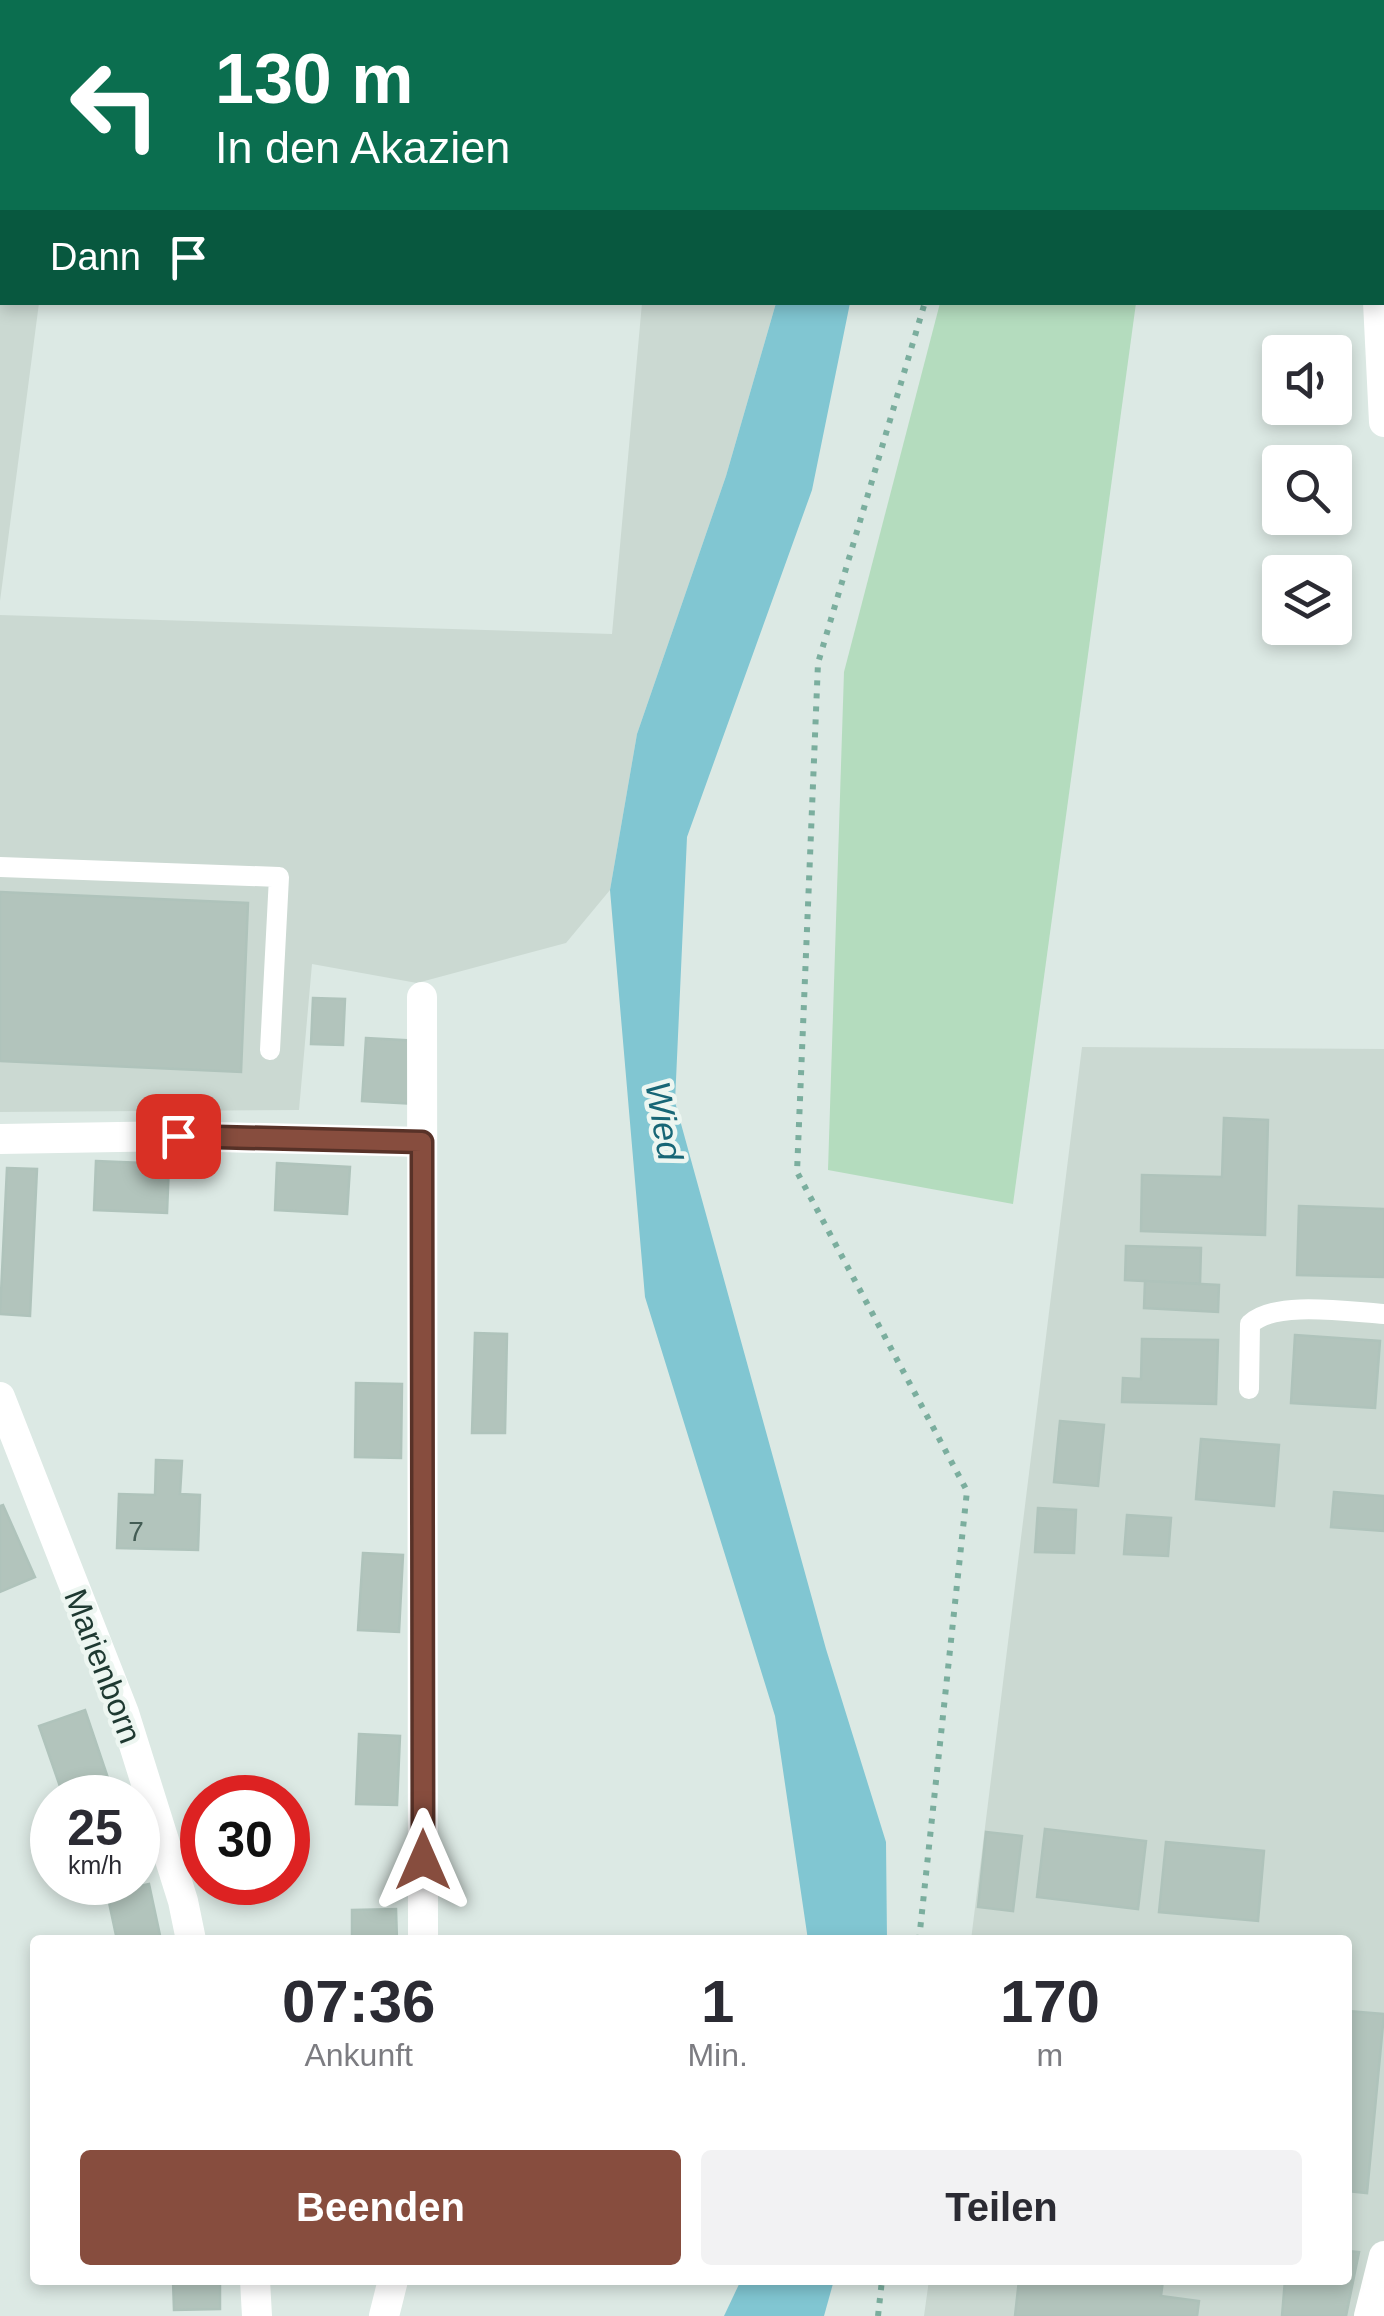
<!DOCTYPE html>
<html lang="de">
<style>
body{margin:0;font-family:Arial,sans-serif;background:#f2f2f3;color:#2b2b33;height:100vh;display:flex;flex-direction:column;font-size:38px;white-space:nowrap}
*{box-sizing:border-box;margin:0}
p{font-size:32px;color:#7c7c81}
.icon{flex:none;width:55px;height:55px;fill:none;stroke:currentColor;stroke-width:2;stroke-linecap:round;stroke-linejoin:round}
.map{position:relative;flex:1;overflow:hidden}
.panel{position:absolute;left:30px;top:1935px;width:1322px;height:350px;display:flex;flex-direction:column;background:#fff;border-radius:10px;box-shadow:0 5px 15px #0003}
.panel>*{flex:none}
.banner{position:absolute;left:0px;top:0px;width:1385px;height:305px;box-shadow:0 5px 15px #0003;background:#0b6e4f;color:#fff;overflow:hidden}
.buttons{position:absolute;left:1262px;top:335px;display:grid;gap:20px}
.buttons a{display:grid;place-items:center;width:90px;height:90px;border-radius:10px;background:#fff;box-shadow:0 5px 15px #0003;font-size:50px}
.speed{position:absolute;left:30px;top:1775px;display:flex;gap:20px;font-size:50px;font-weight:700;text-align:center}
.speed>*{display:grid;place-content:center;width:130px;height:130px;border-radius:50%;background:#fff;box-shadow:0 5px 15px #0003;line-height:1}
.speed small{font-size:25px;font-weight:400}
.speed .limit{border:15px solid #d22;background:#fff;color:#111}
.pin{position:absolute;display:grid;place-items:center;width:85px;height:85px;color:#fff;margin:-42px;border-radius:20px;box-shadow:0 5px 15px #0006}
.me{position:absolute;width:110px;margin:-55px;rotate:0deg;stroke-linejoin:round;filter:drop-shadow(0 0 8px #0008)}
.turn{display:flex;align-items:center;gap:35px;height:210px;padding:0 50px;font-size:45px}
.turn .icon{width:130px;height:130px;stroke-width:2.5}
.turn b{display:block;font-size:70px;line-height:85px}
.then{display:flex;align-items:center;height:95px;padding:0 50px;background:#0003;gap:20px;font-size:38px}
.eta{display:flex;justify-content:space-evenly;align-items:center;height:170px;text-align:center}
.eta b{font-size:60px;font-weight:600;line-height:70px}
.action{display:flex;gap:20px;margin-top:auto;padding:20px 50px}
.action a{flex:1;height:115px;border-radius:10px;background:#874d3e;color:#fff;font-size:40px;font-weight:600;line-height:115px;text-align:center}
.action a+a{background:#f2f2f3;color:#2b2b33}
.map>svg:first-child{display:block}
.built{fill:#cbd9d2}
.green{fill:#b4dcbe}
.water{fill:#81c6d2}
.building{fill:#b2c4bc;stroke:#afc3bb;stroke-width:2.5}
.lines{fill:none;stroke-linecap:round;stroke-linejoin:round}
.path{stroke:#7bae9e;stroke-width:6;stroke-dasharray:5 8;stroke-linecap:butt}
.lane{stroke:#fff;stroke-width:20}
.street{stroke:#fff;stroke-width:30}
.route-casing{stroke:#583228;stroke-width:25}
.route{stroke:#874d3e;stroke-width:18}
.labels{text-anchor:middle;stroke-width:9;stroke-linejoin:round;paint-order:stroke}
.number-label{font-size:28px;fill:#435c54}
.street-label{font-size:32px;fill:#1e3931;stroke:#edf6f1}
.water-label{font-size:35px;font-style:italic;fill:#176676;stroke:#edf6f1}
</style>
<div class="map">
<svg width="1384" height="2316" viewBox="0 0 1384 2316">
<rect width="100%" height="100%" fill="#dce9e4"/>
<g class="built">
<polygon points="0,0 105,0 2,2 2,302 39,303 0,601"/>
<polygon points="397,0 861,0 397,2"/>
<polygon points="642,303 776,303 726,476 637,734 610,890 566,943 417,983 312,964 299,1110 0,1112 0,615 612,634"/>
<polygon points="1082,1047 1384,1049 1384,2256 1369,2316 924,2316 929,2280 1348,2280 1348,1940 971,1940"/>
</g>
<polygon class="green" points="940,303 1136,303 1013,1204 828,1170 844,672"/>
<g class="water">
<polygon points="776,303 850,303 812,490 687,837 675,1102 826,1649 886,1842 887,1940 808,1940 775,1716 645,1297 610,890 637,734 726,476"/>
<polygon points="741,2280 834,2280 824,2316 724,2316"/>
</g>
<g class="building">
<polygon points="0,892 248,903 241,1072 0,1061"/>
<polygon points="313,998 345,999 343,1045 311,1044"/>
<polygon points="366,1038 420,1041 416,1104 362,1101"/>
<polygon points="1224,1118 1268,1120 1265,1235 1141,1231 1142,1175 1222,1177"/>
<polygon points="96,1161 169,1164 167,1213 94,1210"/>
<polygon points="277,1163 350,1167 347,1214 275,1210"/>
<polygon points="7,1168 37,1169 30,1316 0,1314"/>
<polygon points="1299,1206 1384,1209 1384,1277 1297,1275"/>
<polygon points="1126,1246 1201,1248 1200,1284 1125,1280"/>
<polygon points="1145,1281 1219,1285 1218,1312 1144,1308"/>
<polygon points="475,1333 507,1334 505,1433 472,1433"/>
<polygon points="1295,1335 1380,1341 1375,1408 1291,1403"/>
<polygon points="1142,1339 1218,1340 1216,1404 1122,1402 1123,1378 1141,1379"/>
<polygon points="356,1383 402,1384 401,1458 355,1457"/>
<polygon points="1060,1421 1104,1425 1098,1486 1054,1482"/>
<polygon points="1201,1439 1279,1445 1274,1506 1196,1499"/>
<polygon points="156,1460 182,1461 180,1494 200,1495 198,1550 117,1548 119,1494 155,1495"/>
<polygon points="1334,1492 1384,1496 1384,1531 1331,1527"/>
<polygon points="3,1505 35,1577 0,1592 0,1506"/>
<polygon points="1038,1508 1076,1510 1074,1553 1035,1552"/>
<polygon points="1127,1515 1171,1518 1168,1556 1124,1554"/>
<polygon points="363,1553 403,1555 399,1632 358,1630"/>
<polygon points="85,1710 110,1784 64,1798 39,1726"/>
<polygon points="359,1734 400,1736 397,1805 356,1804"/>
<polygon points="1045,1829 1146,1841 1138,1909 1037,1897"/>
<polygon points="986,1832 1022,1836 1013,1911 978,1907"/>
<polygon points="1166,1842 1264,1851 1258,1921 1159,1912"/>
<polygon points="149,1884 161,1940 117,1940 107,1893"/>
<polygon points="396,1909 397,1940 352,1940 352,1910"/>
<polygon points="1348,2011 1384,2014 1367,2193 1348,2191"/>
<polygon points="1348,2251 1359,2252 1346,2316 1282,2316 1285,2280 1348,2280"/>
<polygon points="173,2280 220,2280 220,2309 174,2310"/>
<polygon points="1019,2280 1163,2280 1161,2296 1199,2301 1197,2316 1015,2316"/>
</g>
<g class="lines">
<g class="path">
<polyline points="1104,2 1105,0"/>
<polyline points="919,1940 967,1491 797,1172 818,663 925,302"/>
<polyline points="878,2316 882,2280"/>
</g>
<g class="lane">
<polyline points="0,867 279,877 270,1050"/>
<path d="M1249,1389L1250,1324C1275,1300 1349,1312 1384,1314"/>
</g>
<g class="street">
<polyline points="1364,0 1364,2"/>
<polyline points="1378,302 1384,422"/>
<polyline points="422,997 423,1940"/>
<polyline points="0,1139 178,1136 422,1142"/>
<polyline points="0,1397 124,1713 183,1901 191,1940"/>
<polyline points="255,2280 257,2316"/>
<polyline points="384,2316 393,2280"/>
<polyline points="1369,2316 1384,2256"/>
</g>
</g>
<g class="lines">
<g class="route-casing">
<polyline id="route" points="178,1136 422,1142 423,1860"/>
</g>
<use href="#route" class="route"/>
</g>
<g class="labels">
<g class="number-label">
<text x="136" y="1541">7</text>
</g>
<g class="street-label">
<text transform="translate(103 1666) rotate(69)" y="11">Marienborn</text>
</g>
<g class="water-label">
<text transform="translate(664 1121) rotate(80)" y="12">Wied</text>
</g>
</g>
</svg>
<div class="buttons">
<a><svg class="icon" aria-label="sound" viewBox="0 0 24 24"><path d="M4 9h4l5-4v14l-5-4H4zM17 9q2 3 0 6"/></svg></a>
<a><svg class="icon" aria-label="search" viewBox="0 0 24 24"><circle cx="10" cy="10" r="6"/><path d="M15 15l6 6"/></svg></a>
<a><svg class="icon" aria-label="layers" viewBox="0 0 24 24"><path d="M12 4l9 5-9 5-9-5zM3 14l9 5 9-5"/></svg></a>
</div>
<div class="speed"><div>25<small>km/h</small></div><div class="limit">30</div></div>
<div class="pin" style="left:178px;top:1136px;background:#d93025"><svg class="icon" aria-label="arrive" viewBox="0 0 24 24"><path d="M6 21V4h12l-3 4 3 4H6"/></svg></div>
<svg class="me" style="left:423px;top:1860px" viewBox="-20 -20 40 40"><path d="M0-17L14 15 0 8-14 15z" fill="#874d3e" stroke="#fff" stroke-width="4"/></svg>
<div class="banner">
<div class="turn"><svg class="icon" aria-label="left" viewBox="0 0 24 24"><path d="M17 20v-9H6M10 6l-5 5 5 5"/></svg><div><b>130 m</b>In den Akazien</div></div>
<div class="then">Dann<svg class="icon" aria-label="arrive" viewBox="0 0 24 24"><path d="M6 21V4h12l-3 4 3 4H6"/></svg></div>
</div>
<section class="panel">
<div class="eta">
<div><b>07:36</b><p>Ankunft</p></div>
<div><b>1</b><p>Min.</p></div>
<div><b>170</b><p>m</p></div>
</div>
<div class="action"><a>Beenden</a><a>Teilen</a></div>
</section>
</div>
